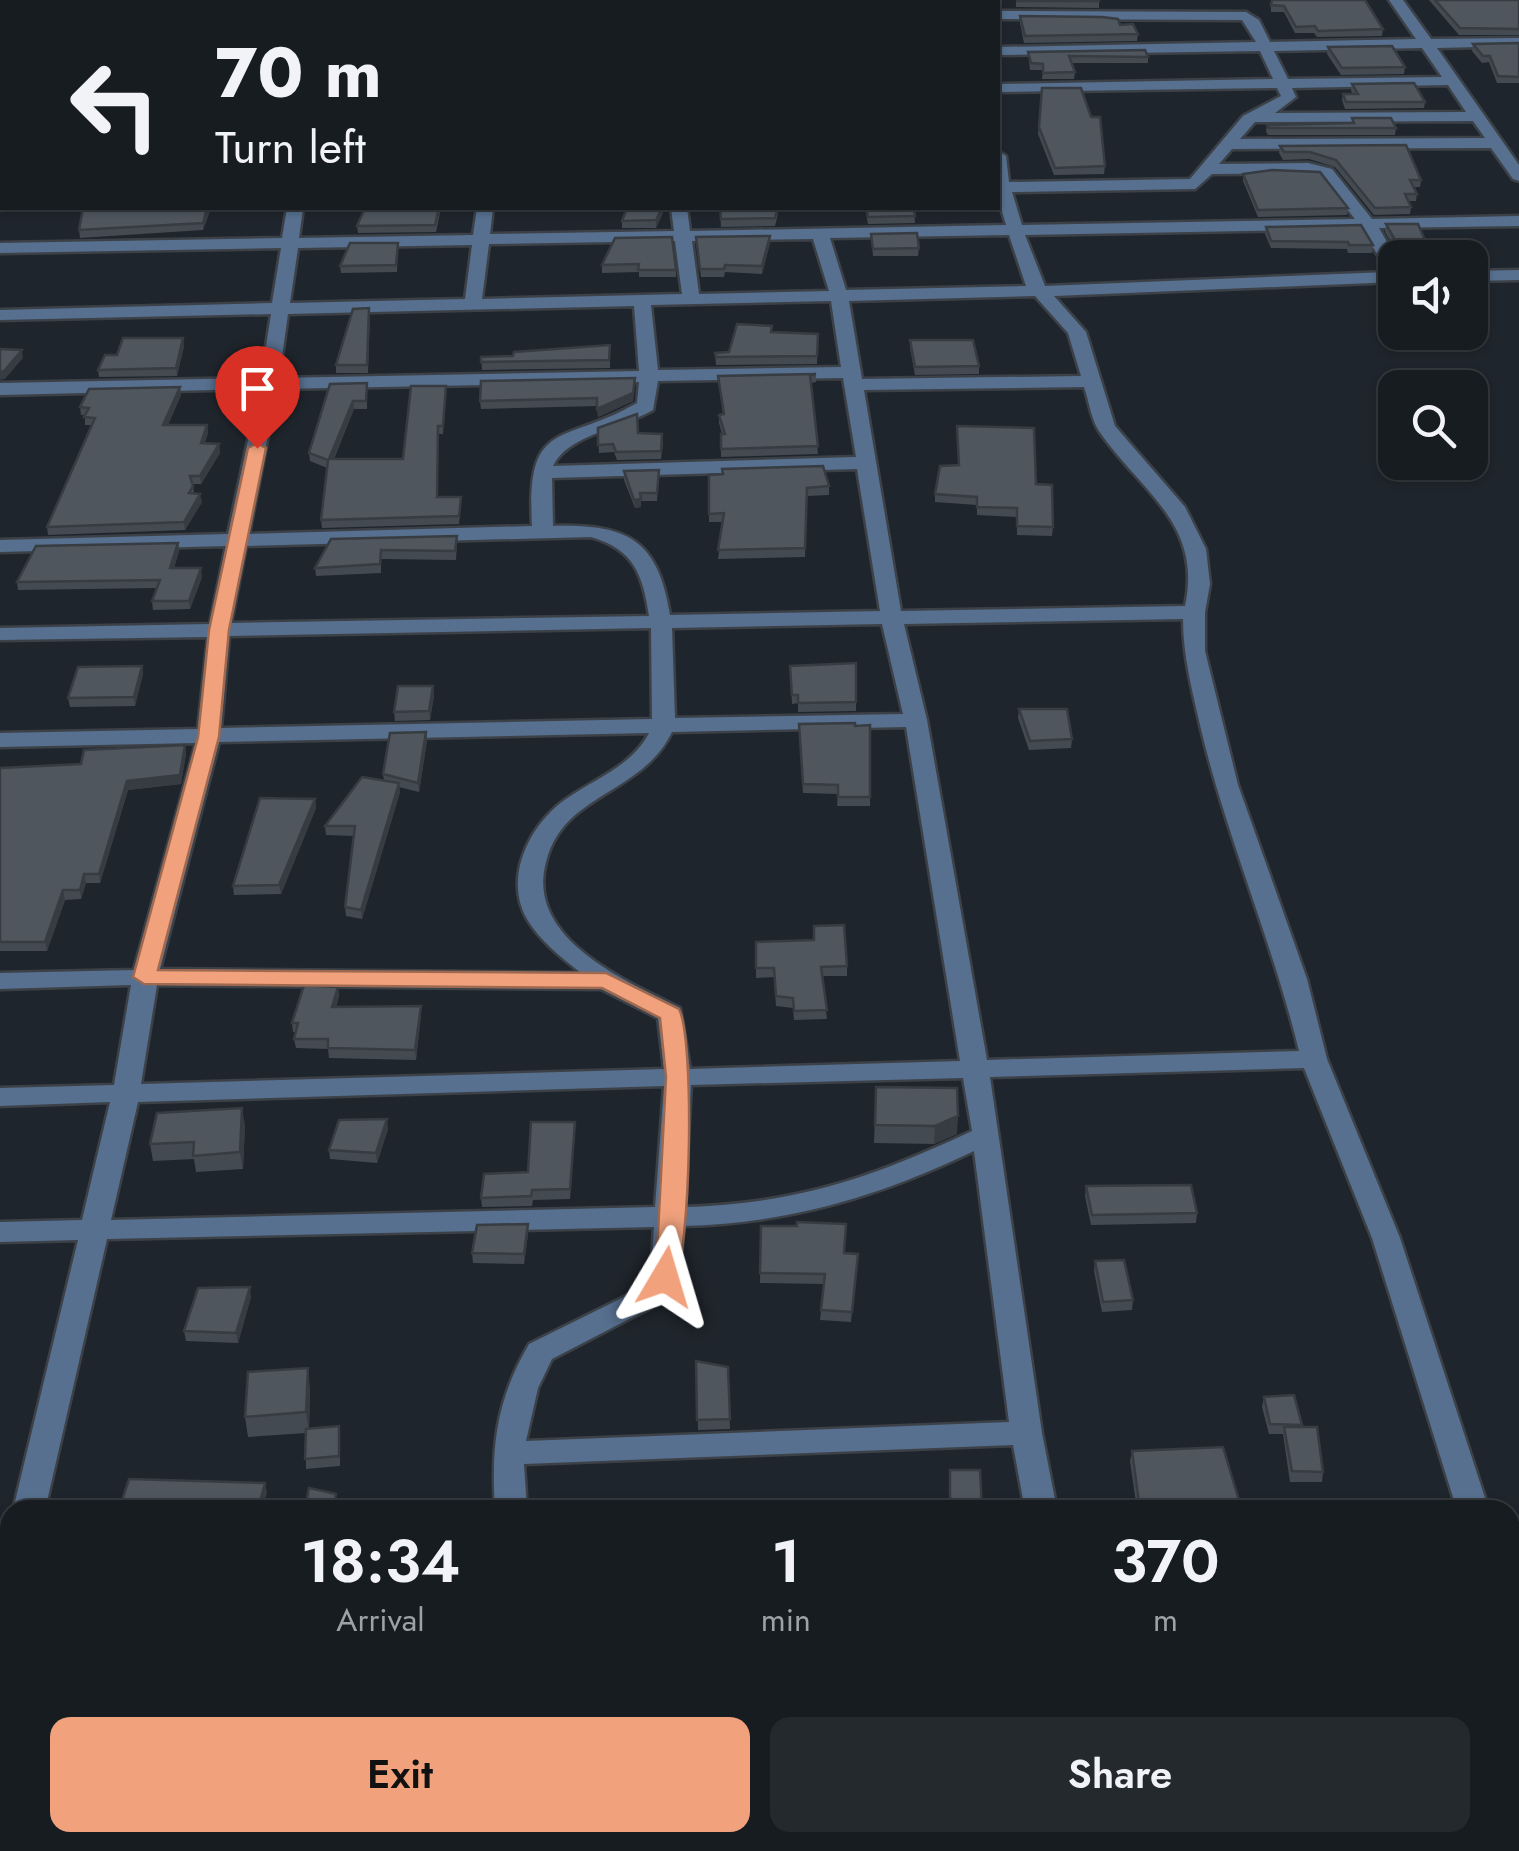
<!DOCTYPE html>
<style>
body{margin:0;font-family:Jost,sans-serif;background:#24292e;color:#f1f3f6;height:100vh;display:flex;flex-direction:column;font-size:38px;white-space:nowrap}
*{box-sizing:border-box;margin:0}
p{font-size:32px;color:#9ea1a5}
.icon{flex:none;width:55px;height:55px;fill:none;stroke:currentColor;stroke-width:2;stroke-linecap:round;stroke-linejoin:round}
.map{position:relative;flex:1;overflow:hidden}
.panel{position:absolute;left:0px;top:1500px;width:1520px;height:352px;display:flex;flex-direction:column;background:#171c21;border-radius:30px 30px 0 0;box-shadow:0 2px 8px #0004,0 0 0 2px #363a3f}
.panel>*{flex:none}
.banner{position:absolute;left:0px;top:0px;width:1000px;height:210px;box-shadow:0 2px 8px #0004,0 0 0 2px #363a3f;background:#171c21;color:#f1f3f6;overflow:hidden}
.tools{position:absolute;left:1378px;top:240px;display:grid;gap:20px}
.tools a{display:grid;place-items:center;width:110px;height:110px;border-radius:20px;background:#171c21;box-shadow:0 2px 8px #0004,0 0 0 2px #363a3f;font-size:50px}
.pin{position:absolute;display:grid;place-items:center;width:85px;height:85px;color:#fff;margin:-102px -42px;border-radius:50% 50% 50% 0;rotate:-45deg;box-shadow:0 0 10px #0007}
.pin .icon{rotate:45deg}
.me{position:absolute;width:110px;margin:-55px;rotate:7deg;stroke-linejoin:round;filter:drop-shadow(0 0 8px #0008)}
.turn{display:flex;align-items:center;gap:35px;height:210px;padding:0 50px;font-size:45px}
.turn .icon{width:130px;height:130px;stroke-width:2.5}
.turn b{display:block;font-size:70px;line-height:85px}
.eta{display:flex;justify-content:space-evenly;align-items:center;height:170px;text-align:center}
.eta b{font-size:60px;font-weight:600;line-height:70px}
.button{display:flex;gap:20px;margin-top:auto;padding:20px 50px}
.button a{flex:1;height:115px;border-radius:20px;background:#f1a17c;color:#111;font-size:40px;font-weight:600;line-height:115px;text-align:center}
.button a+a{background:#24292e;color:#f1f3f6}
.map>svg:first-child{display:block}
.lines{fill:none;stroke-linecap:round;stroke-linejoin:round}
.minor-casing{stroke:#3c4148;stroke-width:5}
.minor{fill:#57708f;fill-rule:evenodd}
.wall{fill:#444a51}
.shaded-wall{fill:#373c42}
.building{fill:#4f565e;stroke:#373c42;stroke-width:2.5}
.route{fill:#f1a17c;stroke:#9d6951;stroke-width:2.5}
</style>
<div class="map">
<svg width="1519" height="1851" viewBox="0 0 1519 1851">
<rect width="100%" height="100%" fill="#1f252c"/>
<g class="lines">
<g class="minor-casing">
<g id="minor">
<polygon points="737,0 751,0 752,2 738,2"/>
<polygon points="946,0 960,0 961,2 947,2"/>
<path d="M1389,0H1403L1431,39L1519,38V46L1437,48L1519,165V181L1513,179L1491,148L1232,149L1219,164L1308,163L1332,169L1372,219L1519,216V226L1379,228L1396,258L1395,282L1054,296L1086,332L1115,426L1185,507L1206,549L1210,584L1205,612V651L1238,785L1307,979L1327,1059L1400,1238L1489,1510H1457L1372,1238L1304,1068L990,1077L1042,1433L1057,1510H1025L1013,1445L524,1464L527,1510H495C491,1446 496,1401 529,1344L638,1290L651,1275L654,1227L107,1239L45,1510H13L78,1240L0,1242V1222L82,1220L110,1102L0,1106V1088L114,1085L131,985L0,989V973L134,970L196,743L0,747V733L198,729L208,637L0,640V628L210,624L226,546L0,552V540L228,534L259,389L0,395V383L261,378L271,314L0,320V310L272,303L281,248L0,253V243L282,238L287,208H303L299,238L473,235L477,208H493L490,234L674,231L671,208H687L690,231L1006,225L998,198V151L1006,156L1009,182L1190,179L1243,116L1281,96L1277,88L998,92V84L1273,79L1260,51L998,55V47L1256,42L1242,20L998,19V11L1246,12L1259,20L1270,42L1416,39ZM1422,48L1442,77L1288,79L1274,51ZM1448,85L1466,112L1275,113L1296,97L1292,88ZM1473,121L1485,138L1240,139L1255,122ZM1308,173L1321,176L1355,219L1022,225L1012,192L1195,189L1212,174ZM1362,229L1388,272L1045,286L1025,235ZM1009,235L1026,286L846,290L830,238ZM813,239L829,291L699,294L692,241ZM675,241L682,294L482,299L489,244ZM472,245L465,299L290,303L298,248ZM1035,296L1068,333L1081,376L862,379L849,301ZM831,301L841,367L658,370L651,305ZM634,306L639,371L279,378L288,314ZM843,378L856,457L553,466C567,435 622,428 653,410L658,381ZM639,382L637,403C562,446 526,417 532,526L249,534L277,389ZM1084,387C1089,401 1091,419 1099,431C1140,491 1203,523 1185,606L901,611L864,390ZM857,469L880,611L670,615C658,539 627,524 553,526L552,478ZM591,537C634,549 643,575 649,616L231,623L246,546ZM1183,619C1183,656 1192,689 1200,725C1226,836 1272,940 1299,1051L987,1060L927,720L904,624ZM882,624L903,714L675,718L672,628ZM651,628L652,719L221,728L229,636ZM906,727L960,1061L690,1069L680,1008C626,981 525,939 546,862C551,841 563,824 580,811C614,785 652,773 672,732ZM649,733C632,766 596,778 566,799C530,824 503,877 527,919C540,941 561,957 581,973L160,969L219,742ZM157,985L601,989L658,1018L664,1069L141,1084ZM963,1078L972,1131C871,1178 796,1204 684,1207L691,1085ZM664,1086L655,1207L111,1220L138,1102ZM974,1151L1009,1422L526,1441L538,1388L552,1359L658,1304L680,1277L683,1226C790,1223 878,1197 974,1151Z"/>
<rect x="0" y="62" width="2" height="8"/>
<polygon points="2,133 2,147 0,148 0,134"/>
<rect x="0" y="172" width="2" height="10"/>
<polygon points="1519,270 1519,280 1470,281 1470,271"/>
<polygon points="10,1576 10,1641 0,1644 0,1579"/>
<polygon points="1510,1614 1519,1617 1519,1668 1510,1665"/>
<polygon points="1519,1750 1519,1780 1510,1781 1510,1751"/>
<polygon points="0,1815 10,1815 10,1842 18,1842 0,1845"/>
<polygon points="1084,1842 1120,1842 1121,1851 1085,1851"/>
</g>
</g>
<use href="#minor" class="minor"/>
</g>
<g class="wall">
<polygon points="1016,0 1099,1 1099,8 1016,7"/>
<polygon points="1271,0 1383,29 1382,36 1317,37 1314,33 1295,33 1284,12 1271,12"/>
<polygon points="1429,0 1519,0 1519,35 1459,35"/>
<polygon points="1020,16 1120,25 1138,34 1137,41 1024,43 1020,23"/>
<polygon points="1519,43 1519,83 1497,83 1489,62 1482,63 1472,51 1473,44"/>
<polygon points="1328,47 1405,67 1404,74 1341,75 1327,54"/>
<polygon points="1028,52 1148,57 1148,63 1071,63 1075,72 1074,79 1042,79 1043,70 1030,70"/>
<polygon points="1352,84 1425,102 1424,108 1345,109 1342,100 1343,94 1353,94 1351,91"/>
<polygon points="1042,88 1105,166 1104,174 1054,175 1038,134"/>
<polygon points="1352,118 1396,128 1395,135 1268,135 1266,132 1267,125 1352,123"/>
<polygon points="1280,146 1421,180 1420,187 1414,187 1417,194 1416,201 1408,201 1411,207 1410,214 1374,215 1335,167 1309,159 1283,160 1279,153"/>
<polygon points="1243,174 1348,208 1347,215 1258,217 1243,181"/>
<polygon points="211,208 203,230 80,238 79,230"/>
<polygon points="365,208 441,208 436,232 358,233 357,226"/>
<polygon points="665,208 656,228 622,228 622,221"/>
<polygon points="720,208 778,208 778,214 775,226 721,227"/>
<polygon points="865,208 914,208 915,223 868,224"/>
<polygon points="1386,224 1427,245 1426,253 1397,253 1385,232"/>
<polygon points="1266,227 1373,245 1372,253 1348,253 1347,249 1271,248 1265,234"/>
<polygon points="871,234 919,248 918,256 873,256"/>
<polygon points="770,236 770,243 762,274 725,272 724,277 701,277 696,237"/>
<polygon points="615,238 676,270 676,277 639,277 639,272 602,273 602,265"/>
<polygon points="398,243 397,272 341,273 340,266"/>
<polygon points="370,316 368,373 336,373 336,365"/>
<polygon points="772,332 818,334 817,364 716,365 715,353 729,352"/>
<polygon points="910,340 979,366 979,374 915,375 910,348"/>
<polygon points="610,345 610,368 482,370 481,357 513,356"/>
<polygon points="184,346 177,376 99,377 98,370 117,355"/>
<polygon points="816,374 816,382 811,383 818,454 721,457 721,434 722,434 719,423 719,415 723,414 718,376"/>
<polygon points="635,378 633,401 598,417 597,406 481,409 480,401"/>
<polygon points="367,383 367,409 354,409 334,459 403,459 446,386 443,434 438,434 437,497 461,506 459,524 322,528 321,520 327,468 310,461 309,453"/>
<polygon points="181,395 168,425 207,425 208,433 204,444 219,444 220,453 201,484 193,484 194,494 202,502 185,530 48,535 47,527 91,425 85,425 85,415 81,415 80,407"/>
<polygon points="598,428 638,433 663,442 661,459 617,460 614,452 599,453"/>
<polygon points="659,470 657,501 641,501 641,507 635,508 624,480 624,471"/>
<polygon points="709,475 829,486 829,495 807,496 805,557 718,559 723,522 709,522"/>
<polygon points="1036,484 1053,527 1052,536 1017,535 1017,517 977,515 977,505 935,502 935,494"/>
<polygon points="331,539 457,544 456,560 381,559 381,573 316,576 315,568"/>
<polygon points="178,543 179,551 174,568 202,577 190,609 153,610 152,601 156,588 18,590 17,582"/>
<polygon points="856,663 856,711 798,712 798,703 792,704 790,666"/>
<polygon points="142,666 143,674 135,706 70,707 68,698"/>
<polygon points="434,695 430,720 395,721 394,712"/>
<polygon points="1019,709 1072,739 1071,748 1029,750 1018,718"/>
<polygon points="799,724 870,797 870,806 837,806 838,794 803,793"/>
<polygon points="426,732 427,741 419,792 399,787 400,792 362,919 346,916 345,907 354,836 326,835 325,826 384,781 383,774"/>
<polygon points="185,745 186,754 181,784 128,790 100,883 86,883 81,899 65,900 47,951 0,951 0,768 81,764"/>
<polygon points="315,799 316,808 281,894 234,895 233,886"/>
<polygon points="814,940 847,966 847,976 822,976 827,1019 794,1020 793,1008 776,1006 774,977 756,978 756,942"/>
<polygon points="338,987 339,996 336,1007 421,1006 421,1015 416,1060 329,1058 328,1049 296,1048 294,1039 296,1032 293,1032 292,1023"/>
<polygon points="876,1087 957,1134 934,1144 874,1143"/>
<polygon points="575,1122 570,1199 533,1200 532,1206 482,1207 481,1198 528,1172"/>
<polygon points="245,1125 243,1169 196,1172 194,1159 153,1161 150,1144"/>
<polygon points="388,1129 377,1163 330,1159 329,1150"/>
<polygon points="1086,1186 1197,1213 1196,1223 1091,1225 1085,1196"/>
<polygon points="761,1226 844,1253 858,1254 851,1322 820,1320 824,1284 760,1283"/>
<polygon points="528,1234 524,1264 473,1263 472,1253"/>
<polygon points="1095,1261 1133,1300 1132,1310 1102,1312 1094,1271"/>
<polygon points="251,1297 238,1343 186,1341 184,1331"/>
<polygon points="696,1361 728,1367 730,1429 698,1430"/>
<polygon points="310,1388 309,1429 340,1436 340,1466 306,1469 306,1433 248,1437 245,1417"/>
<polygon points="1264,1397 1302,1425 1302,1427 1323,1472 1322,1482 1290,1482 1283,1434 1269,1434 1262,1407"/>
<polygon points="1132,1451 1240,1504 1240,1510 1137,1510 1130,1461"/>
</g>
<g class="shaded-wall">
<polygon points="207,208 211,208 203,230 203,223"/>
<polygon points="662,208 665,208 656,228 656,220"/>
<polygon points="770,236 770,243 762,274 762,266"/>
<polygon points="183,338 184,346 177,376 176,368"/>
<polygon points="22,350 23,358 5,379 0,380 0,372"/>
<polygon points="635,378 633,401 598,417 597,409"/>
<polygon points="180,387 181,395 164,433 163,425"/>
<polygon points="353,401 354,409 330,467 329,459"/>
<polygon points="207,425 208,433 202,452 201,443"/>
<polygon points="219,444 220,453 201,484 200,476"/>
<polygon points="200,494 202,502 185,530 184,522"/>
<polygon points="641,499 641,507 635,508 634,500"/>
<polygon points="178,543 179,551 171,577 170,568"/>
<polygon points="201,568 202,577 190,609 189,601"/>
<polygon points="142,666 143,674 135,706 134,697"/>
<polygon points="433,686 434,695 430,720 429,711"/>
<polygon points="426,732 427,741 419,792 418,783"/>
<polygon points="185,745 186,754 181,784 128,790 100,883 99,874 127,781"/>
<polygon points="399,783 400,792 362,919 361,910"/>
<polygon points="315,799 316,808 281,894 279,885"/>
<polygon points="84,874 86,883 81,899 80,890"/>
<polygon points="63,890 65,900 47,951 45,942"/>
<polygon points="338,987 339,996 333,1016 332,1007"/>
<polygon points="421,1006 421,1015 416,1060 415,1050"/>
<polygon points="242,1108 245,1125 243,1169 240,1152"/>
<polygon points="958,1116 957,1134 934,1144 935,1126"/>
<polygon points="387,1119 388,1129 377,1163 376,1153"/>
<polygon points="575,1122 575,1132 570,1199 570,1189"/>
<polygon points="528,1224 528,1234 524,1264 524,1254"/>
<polygon points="250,1287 251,1297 238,1343 236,1333"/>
<polygon points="308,1368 310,1388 309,1433 306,1412"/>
<polygon points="265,1483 267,1493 262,1510 258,1510"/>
</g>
<g class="building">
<polygon points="554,0 626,0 625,2 554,2"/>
<polygon points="812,0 922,0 923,2 812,2"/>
<rect x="1017" y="0" width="82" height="1"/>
<polygon points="1272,0 1365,0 1383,29 1318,31 1315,26 1296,27 1284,6 1271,5"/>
<polygon points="1435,0 1519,0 1519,29 1460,28"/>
<polygon points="1020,16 1102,17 1118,19 1120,25 1133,24 1138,34 1025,36"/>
<polygon points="1519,43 1519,77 1498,76 1490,56 1483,56 1473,44"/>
<polygon points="1392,46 1405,67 1342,68 1328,47"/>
<polygon points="1145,50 1148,57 1069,56 1075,72 1043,73 1043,64 1031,63 1028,52"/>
<polygon points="1414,83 1425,102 1346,102 1343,94 1358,94 1352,84"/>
<polygon points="1042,88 1081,88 1091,117 1100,117 1105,166 1055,168 1039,127"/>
<polygon points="1352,118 1391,118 1396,128 1269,128 1267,125 1354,123"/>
<polygon points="1406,145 1421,180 1410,180 1417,194 1405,194 1411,207 1375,208 1336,160 1310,152 1284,152 1280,146"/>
<polygon points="1272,170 1320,172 1348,208 1258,210 1243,174"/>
<polygon points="83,208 207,208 203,223 79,230"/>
<polygon points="365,208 439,208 435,225 357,226"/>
<polygon points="627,208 662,208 656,220 622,221"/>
<polygon points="720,208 778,208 775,218 721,219"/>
<polygon points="866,208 914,208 915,216 868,217"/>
<polygon points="1386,224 1418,224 1427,245 1398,245"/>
<polygon points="1361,225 1373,245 1349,245 1348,242 1271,241 1266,227"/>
<polygon points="917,233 919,248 873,249 871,234"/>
<polygon points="770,236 762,266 725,265 724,269 700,269 696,237"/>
<polygon points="672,237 676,270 638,270 639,264 602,265 615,238"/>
<polygon points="350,243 398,243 396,265 340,266"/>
<polygon points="369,308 367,365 336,365 353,309"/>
<polygon points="737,324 772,326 771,332 818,334 817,356 716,357 715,353 729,352"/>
<polygon points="123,338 183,338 176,368 98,370 105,355 117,355"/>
<polygon points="910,340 973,340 979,366 915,367"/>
<polygon points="610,345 609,360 481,362 481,357 513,356 514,352"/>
<polygon points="0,349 22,350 4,371 0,372"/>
<polygon points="816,374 810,375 818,446 721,449 721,434 725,434 719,415 724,414 718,376"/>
<polygon points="635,378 633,393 597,409 597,398 480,401 481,381"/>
<polygon points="367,383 366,401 353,401 329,459 403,459 411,386 446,386 443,426 438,426 437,497 461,497 459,516 321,520 328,460 309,453 330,384"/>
<polygon points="180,387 163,425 207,425 201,443 219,444 200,476 190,476 193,486 189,493 200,494 184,522 47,527 95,418 84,417 89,408 80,407 89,389"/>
<polygon points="637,414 638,433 662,434 661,451 616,452 613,444 598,445 598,428"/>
<polygon points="957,426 1034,428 1036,484 1052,485 1053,527 1017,526 1017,508 977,507 977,497 935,494 940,466 959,465"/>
<polygon points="823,466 829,486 807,488 805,548 718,550 724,513 709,514 709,475 723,474 722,469"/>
<polygon points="659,470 657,493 640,493 641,499 634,500 624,471"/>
<polygon points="457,536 455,551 381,550 380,564 315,568 331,539"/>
<polygon points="178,543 170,568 201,568 189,601 152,601 160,580 17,582 36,546"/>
<polygon points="856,663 856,702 798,703 798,695 792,695 790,666"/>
<polygon points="142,666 134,697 68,698 78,667"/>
<polygon points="398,686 433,686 429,711 394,712"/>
<polygon points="1019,709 1067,709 1072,739 1030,741"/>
<polygon points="855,723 855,726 870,725 870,797 838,797 838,785 803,784 799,724"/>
<polygon points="426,732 418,783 383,774 390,733"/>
<polygon points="185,745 180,775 127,781 99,874 84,874 80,890 63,890 45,942 0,942 0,768 81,764 84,750"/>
<polygon points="362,777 399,783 361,910 345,907 355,826 325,826"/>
<polygon points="260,798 315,799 279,885 233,886"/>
<polygon points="844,925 847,966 821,967 827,1010 794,1011 793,998 776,996 774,968 756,968 756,942 814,940 814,926"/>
<polygon points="304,985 338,987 332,1007 421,1006 415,1050 328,1048 328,1039 294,1039 298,1023 292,1023"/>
<polygon points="876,1087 957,1088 958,1116 935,1126 875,1125"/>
<polygon points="242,1108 240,1152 193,1156 194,1142 150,1144 157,1113"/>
<polygon points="387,1119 376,1153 329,1150 339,1120"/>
<polygon points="531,1122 575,1122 570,1189 532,1190 531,1196 481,1198 484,1174 528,1172"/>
<polygon points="1191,1185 1197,1213 1092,1215 1086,1186"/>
<polygon points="797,1222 846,1224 844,1253 858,1254 852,1312 821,1310 825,1274 760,1273 761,1226 797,1226"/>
<polygon points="528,1224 524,1254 472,1253 477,1225"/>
<polygon points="1124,1260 1133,1300 1103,1302 1095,1261"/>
<polygon points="250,1287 236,1333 184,1331 198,1288"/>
<polygon points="696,1361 728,1367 730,1419 697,1420"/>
<polygon points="308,1368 306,1412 245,1417 248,1372"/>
<polygon points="1294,1395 1302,1425 1270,1424 1264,1397"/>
<polygon points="339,1426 339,1456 305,1459 306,1429"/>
<polygon points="1284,1427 1317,1427 1323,1472 1292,1471"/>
<polygon points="1223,1447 1240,1504 1189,1508 1189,1510 1140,1510 1132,1451"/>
<polygon points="950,1470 980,1470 982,1510 950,1510"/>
<polygon points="129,1479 265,1483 258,1510 119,1510"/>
<polygon points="309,1488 336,1494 333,1510 305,1510"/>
<polygon points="880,1849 880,1851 827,1851"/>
</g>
<path class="route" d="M257,443L266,448L229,630L219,737L158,970L606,973L679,1009C695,1039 691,1254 674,1283H656L652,1277L657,1252L666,1077L660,1018L602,988L144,984L133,977L198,737L209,630L248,448Z"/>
</svg>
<div class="tools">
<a><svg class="icon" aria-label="sound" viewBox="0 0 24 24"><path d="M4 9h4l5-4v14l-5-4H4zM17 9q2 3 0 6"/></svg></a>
<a><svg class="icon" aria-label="search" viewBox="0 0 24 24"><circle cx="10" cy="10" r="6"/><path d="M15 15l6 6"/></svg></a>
</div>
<div class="pin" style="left:257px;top:448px;background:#d93025"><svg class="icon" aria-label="arrive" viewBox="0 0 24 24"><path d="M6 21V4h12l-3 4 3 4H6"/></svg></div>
<svg class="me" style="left:665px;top:1277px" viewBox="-20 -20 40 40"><path d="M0-17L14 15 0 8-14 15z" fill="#f1a17c" stroke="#fff" stroke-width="4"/></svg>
<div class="banner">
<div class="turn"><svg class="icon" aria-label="left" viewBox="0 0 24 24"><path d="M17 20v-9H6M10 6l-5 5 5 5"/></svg><div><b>70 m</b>Turn left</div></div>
</div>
<section class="panel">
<div class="eta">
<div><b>18:34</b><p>Arrival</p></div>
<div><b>1</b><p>min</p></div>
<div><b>370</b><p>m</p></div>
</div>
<div class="button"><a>Exit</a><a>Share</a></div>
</section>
</div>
